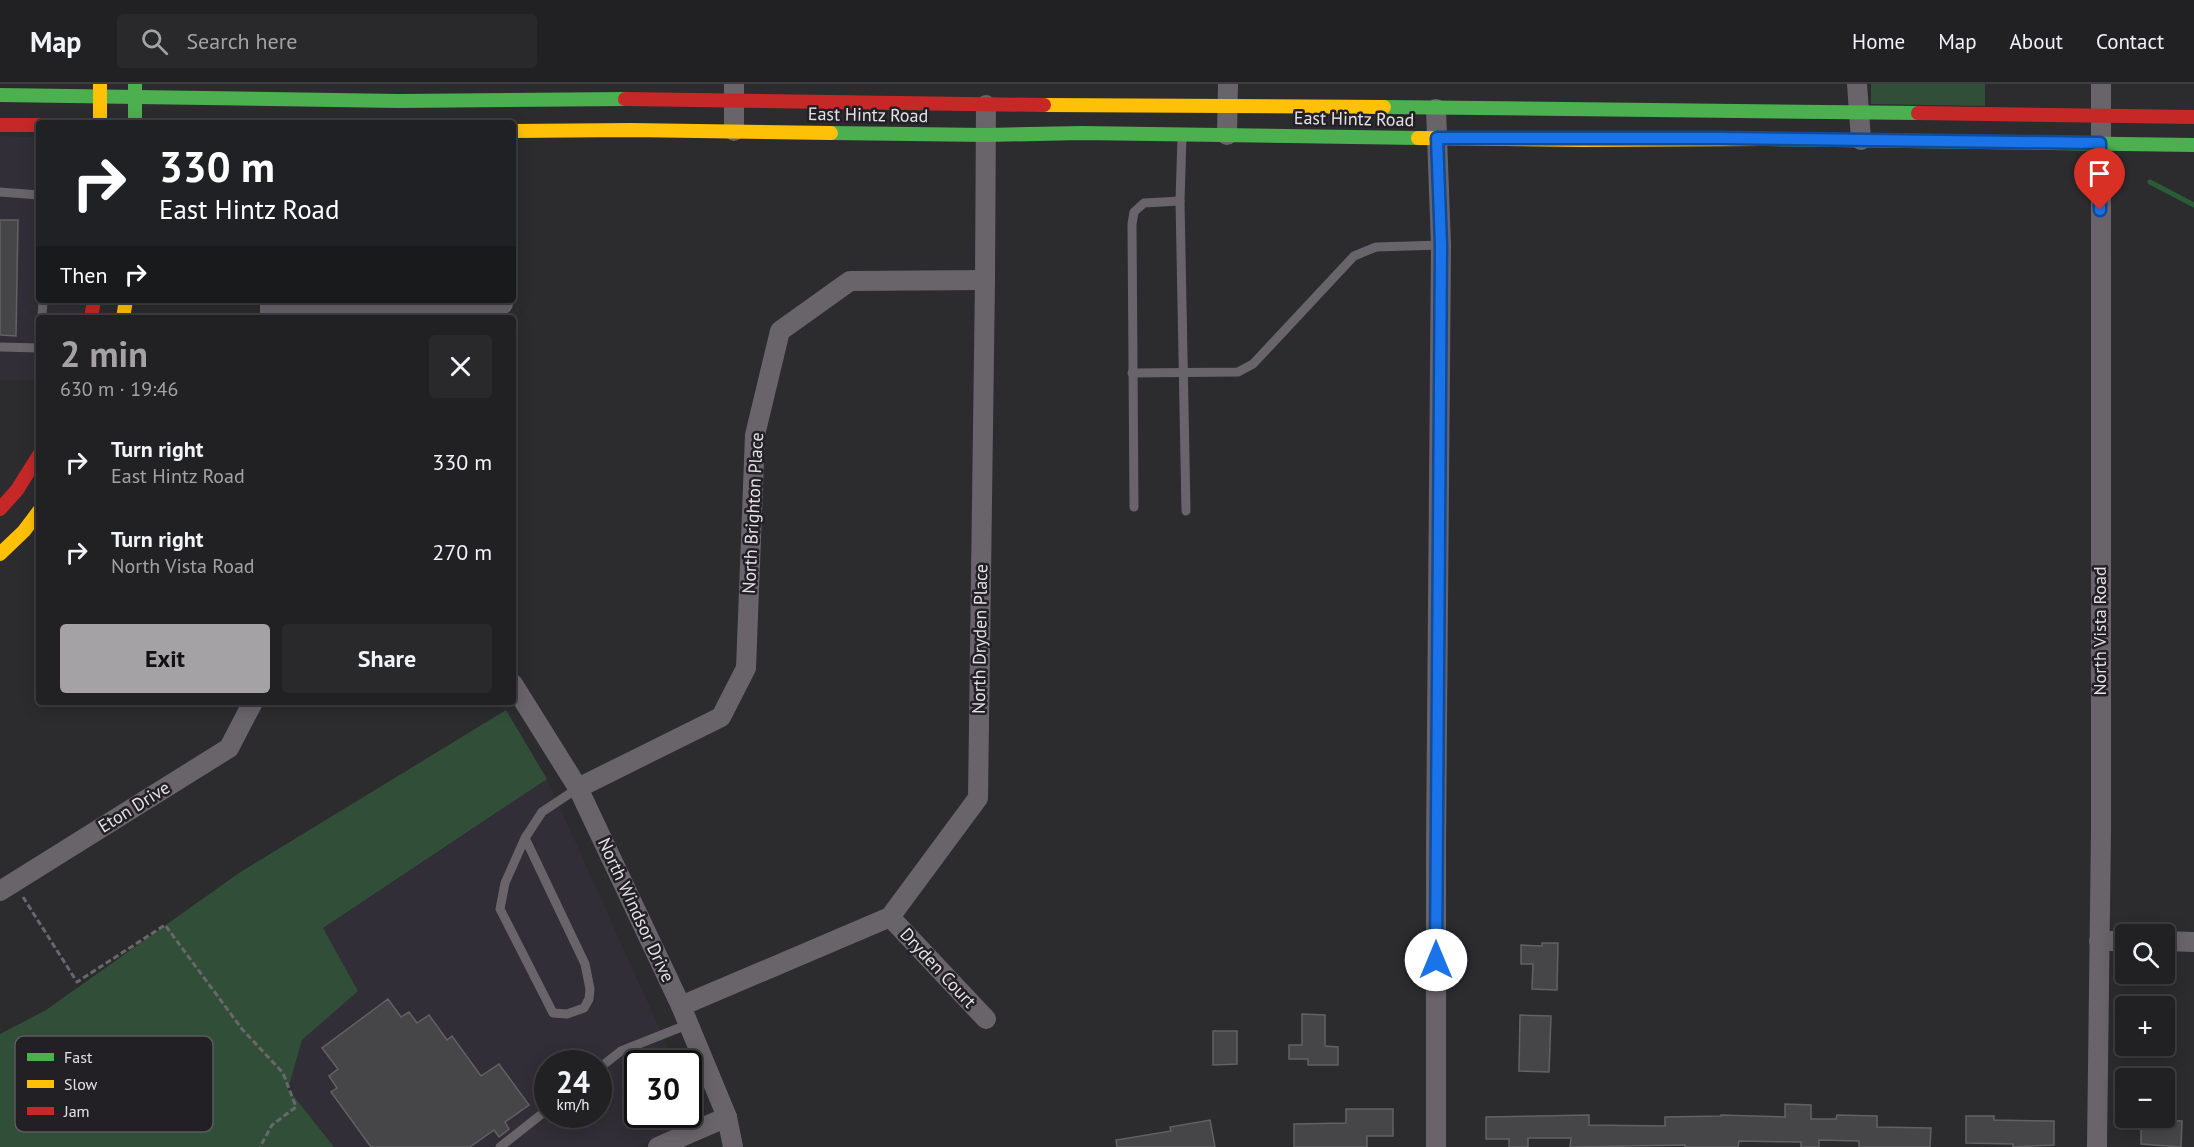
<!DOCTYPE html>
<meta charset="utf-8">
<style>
body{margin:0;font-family:"PT Sans",sans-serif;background:#29282a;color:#f1f3f6;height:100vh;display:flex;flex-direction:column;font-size:22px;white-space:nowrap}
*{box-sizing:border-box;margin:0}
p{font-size:20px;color:#a2a3a5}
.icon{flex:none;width:33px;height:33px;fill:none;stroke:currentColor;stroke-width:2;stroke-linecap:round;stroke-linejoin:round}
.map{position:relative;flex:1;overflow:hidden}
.side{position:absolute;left:36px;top:231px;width:480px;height:390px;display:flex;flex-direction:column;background:#212022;border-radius:6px;box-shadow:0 3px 15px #0003,0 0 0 2px #3e3e40}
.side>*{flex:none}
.banner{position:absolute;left:36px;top:36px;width:480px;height:183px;border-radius:6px;box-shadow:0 3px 15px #0003,0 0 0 2px #3e3e40;background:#202124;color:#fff;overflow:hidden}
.tools{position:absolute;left:2115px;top:840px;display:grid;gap:12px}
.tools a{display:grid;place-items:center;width:60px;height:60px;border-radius:6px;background:#212022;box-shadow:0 3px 15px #0003,0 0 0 2px #3e3e40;font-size:30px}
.speed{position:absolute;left:534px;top:966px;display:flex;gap:12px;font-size:30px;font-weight:700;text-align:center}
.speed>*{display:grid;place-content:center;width:78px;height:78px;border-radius:50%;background:#212022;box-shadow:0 3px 15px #0003,0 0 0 2px #3e3e40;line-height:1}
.speed small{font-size:15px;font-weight:400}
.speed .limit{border:3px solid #111;border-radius:9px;background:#fff;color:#111}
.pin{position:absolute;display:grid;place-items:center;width:51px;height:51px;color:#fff;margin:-62px -26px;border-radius:50% 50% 50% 0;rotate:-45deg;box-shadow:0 0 6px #0007}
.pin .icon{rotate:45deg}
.me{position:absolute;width:66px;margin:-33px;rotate:0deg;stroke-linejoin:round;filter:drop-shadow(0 0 4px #0008)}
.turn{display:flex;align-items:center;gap:21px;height:126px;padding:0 24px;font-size:27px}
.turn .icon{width:78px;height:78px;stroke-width:2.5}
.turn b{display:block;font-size:42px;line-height:51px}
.then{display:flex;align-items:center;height:57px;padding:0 24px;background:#0003;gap:12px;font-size:22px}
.round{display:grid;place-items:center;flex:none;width:63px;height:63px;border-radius:6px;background:#29282a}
.summary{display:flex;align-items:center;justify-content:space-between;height:102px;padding:0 24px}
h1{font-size:36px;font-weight:600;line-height:45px;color:#a4a2a5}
.cta{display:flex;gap:12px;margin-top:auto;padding:12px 24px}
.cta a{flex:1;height:69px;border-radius:6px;background:#a4a2a5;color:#111;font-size:24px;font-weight:600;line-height:69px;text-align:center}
.cta a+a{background:#29282a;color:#f1f3f6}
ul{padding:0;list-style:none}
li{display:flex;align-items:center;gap:18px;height:90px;padding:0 24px}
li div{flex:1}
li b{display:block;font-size:22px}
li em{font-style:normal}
header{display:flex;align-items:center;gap:36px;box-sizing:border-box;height:84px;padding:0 30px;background:#212022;border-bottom:2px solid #3e3e40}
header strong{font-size:28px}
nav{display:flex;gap:33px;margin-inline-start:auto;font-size:21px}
.search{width:420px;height:54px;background:#29282a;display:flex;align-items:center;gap:15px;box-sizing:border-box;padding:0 21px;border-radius:6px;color:#a2a3a5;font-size:22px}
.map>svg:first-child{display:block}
.built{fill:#322e37;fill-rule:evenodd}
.green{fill:#314e38}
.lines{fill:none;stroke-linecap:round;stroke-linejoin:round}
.stream{stroke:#2b5c38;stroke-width:5}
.building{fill:#464547;stroke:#626163;stroke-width:1.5}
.path{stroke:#69676c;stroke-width:3;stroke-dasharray:6 3;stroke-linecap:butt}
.lane{stroke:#68646a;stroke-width:9}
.street{stroke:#68646a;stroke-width:20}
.fast{stroke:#4caf50;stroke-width:14}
.slow{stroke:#ffc107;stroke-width:14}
.jam{stroke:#c62828;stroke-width:14}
.route-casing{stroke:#114b97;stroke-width:15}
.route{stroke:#1a73e8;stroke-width:10}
.labels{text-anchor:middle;stroke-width:5;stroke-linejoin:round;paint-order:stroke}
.street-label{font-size:18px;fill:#e4e2e5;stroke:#222024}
.key{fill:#222024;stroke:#5c5a5e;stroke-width:1.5}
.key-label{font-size:16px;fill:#e4e2e5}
</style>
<header>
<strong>Map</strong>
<div class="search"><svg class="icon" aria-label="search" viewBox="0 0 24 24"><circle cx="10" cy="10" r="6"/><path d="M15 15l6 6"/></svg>Search here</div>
<nav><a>Home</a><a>Map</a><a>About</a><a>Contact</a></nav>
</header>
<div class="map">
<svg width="2194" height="1063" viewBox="0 0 2194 1063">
<rect width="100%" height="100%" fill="#2c2b2d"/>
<g class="built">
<polygon points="0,52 39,53 39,216 87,216 82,234 39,234 39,296 0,296"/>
<path d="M547,695L675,979L638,980V1030H688L689,1009L699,1033L639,1063H334L288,1005L302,956L357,907L323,844ZM548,980H598V1030H548Z"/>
</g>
<g class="green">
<polygon points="1871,0 1985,0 1985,22 1871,20"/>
<polygon points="506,626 547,695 323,844 358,907 302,956 288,1005 334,1063 0,1063 0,950 46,926 239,789"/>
</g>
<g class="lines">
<polyline class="stream" points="2150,98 2194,121"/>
</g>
<g class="building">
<polygon points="0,136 18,136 16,252 0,251"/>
<polygon points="1542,859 1558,859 1557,906 1532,905 1533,880 1521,880 1521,861 1542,862"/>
<polygon points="388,915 401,933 409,928 417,939 429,931 447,956 452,952 481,992 499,980 529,1021 505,1038 509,1045 499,1053 494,1046 470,1063 371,1063 331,1008 337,1004 329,992 338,985 322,964"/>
<polygon points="1302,930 1325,931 1325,962 1338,963 1338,981 1308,981 1308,975 1289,975 1289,961 1302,961"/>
<polygon points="1520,931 1551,932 1549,988 1519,987"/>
<polygon points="1213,947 1237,947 1237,980 1213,981"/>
<polygon points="1785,1020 1811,1021 1811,1035 1836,1035 1837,1031 1877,1032 1877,1043 1931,1044 1930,1063 1859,1063 1859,1057 1819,1056 1819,1063 1801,1063 1801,1058 1739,1057 1738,1063 1685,1063 1685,1061 1570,1063 1571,1054 1528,1054 1528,1063 1509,1063 1509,1055 1486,1055 1486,1033 1589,1031 1589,1041 1665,1042 1665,1033 1721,1032 1721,1031 1785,1033"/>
<polygon points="1346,1025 1393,1025 1393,1052 1367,1052 1367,1063 1294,1063 1294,1040 1346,1039"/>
<polygon points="1966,1032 1994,1032 1994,1036 2054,1037 2054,1061 2013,1063 2013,1060 1966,1059"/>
<polygon points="1210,1036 1215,1063 1117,1063 1116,1056 1171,1047 1170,1043"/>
<polygon points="2141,1036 2182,1037 2181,1063 2141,1060"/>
</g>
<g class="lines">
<polyline class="path" points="23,813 77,898 165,841 242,945 283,989 296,1023 272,1041 260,1063"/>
<g class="lane">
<polyline points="1182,53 1180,117 1186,427"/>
<polyline points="0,108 39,111"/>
<polyline points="42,234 43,216"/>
<polyline points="0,263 39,264"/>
<polyline points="1132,289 1238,288 1253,280 1354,172 1376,163 1441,161"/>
<polyline points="1134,423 1132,140 1134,128 1144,119 1180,117"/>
<polyline points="525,754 585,880 590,905 589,915 584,924 567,930 553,929 500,825 505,799 525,754 542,728 578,704"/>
<polyline points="598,985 621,967 689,940"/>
<polyline points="500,1063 548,1025"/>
</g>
<g class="street">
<polyline points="734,0 734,47"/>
<polyline points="1857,0 1861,56"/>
<polyline points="1436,25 1441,161 1436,763 1436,1063"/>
<polyline points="1227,51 1228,0"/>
<polyline points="270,234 270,221 503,220"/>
<polyline points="513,600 578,704 681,922 727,1033 733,1063"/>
<polyline points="578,704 721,633 746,584 755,351 780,247 850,197 985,196"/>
<polyline points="0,807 229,664 253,618"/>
<polyline points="890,833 986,935"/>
<polyline points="2099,857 2126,857"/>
<polyline points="2164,857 2194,858"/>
<polyline points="681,922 890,833 978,714 985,196 986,21"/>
<polyline points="658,1063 727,1033"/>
<polyline points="2097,1063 2101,745 2101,0"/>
</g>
<g class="fast">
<polyline points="135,0 135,39"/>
<polyline points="0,11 399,17 625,15"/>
<polyline points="1384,23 1918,29"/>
<polyline points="831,49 986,51 1082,49 1418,54"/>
<polyline points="1764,55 2194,61"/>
</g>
<g class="slow">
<polyline points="100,0 100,39"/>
<polyline points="1044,21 1384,23"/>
<polyline points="513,47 631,46 831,49"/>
<polyline points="1418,54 1582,56 1764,55"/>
<polyline points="123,234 126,216"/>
<polyline points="0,470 24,447 39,427"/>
</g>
<g class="jam">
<polyline points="625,15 1044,21"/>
<polyline points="1918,29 2194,33"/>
<polyline points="0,41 39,41"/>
<polyline points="91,234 94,216"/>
<polyline points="0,425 17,406 39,371"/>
</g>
</g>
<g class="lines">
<g class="route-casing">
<polyline id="route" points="1436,876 1441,161 1437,54 1720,54 2100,59 2100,126"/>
</g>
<use href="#route" class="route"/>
</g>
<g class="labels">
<g class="street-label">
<text transform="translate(868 31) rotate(1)" y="6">East Hintz Road</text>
<text transform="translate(1354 35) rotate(1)" y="6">East Hintz Road</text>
<text transform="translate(753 429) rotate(-87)" y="6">North Brighton Place</text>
<text transform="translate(2100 547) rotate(-90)" y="6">North Vista Road</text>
<text transform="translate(980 555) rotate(-89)" y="6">North Dryden Place</text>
<text transform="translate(134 723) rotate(-32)" y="6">Eton Drive</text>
<text transform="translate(636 826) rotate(65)" y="6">North Windsor Drive</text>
<text transform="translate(938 884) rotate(47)" y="6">Dryden Court</text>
</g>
</g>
<rect x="15" y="952" width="198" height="96" rx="9" class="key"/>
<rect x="27" y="969" width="27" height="8" fill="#4caf50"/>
<rect x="27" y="996" width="27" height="8" fill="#ffc107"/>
<rect x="27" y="1023" width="27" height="8" fill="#c62828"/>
<g class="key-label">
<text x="64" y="979">Fast</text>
<text x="64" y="1006">Slow</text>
<text x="64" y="1033">Jam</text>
</g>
</svg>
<div class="tools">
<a><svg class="icon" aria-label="search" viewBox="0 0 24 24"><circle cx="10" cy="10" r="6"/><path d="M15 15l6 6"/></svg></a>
<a>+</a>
<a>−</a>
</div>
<div class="speed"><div>24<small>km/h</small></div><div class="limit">30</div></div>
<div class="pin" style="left:2100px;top:126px;background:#d93025"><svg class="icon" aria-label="arrive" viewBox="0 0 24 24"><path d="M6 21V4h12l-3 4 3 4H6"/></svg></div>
<svg class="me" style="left:1436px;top:876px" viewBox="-20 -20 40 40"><circle r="19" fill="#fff"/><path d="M0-13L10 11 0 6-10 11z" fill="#1a73e8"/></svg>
<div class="banner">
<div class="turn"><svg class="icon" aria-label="right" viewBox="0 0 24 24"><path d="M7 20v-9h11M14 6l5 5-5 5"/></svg><div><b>330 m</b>East Hintz Road</div></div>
<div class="then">Then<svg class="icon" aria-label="right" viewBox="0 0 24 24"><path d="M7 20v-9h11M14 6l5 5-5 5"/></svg></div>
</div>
<section class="side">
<div class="summary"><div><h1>2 min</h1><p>630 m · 19:46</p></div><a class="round"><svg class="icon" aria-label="close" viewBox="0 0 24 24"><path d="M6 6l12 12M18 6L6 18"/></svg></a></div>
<ul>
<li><svg class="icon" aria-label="right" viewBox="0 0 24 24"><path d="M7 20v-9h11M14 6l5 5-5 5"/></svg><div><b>Turn right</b><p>East Hintz Road</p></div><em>330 m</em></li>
<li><svg class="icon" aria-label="right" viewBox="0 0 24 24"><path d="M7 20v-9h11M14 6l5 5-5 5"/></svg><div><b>Turn right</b><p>North Vista Road</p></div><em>270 m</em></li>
</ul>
<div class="cta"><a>Exit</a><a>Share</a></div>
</section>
</div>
